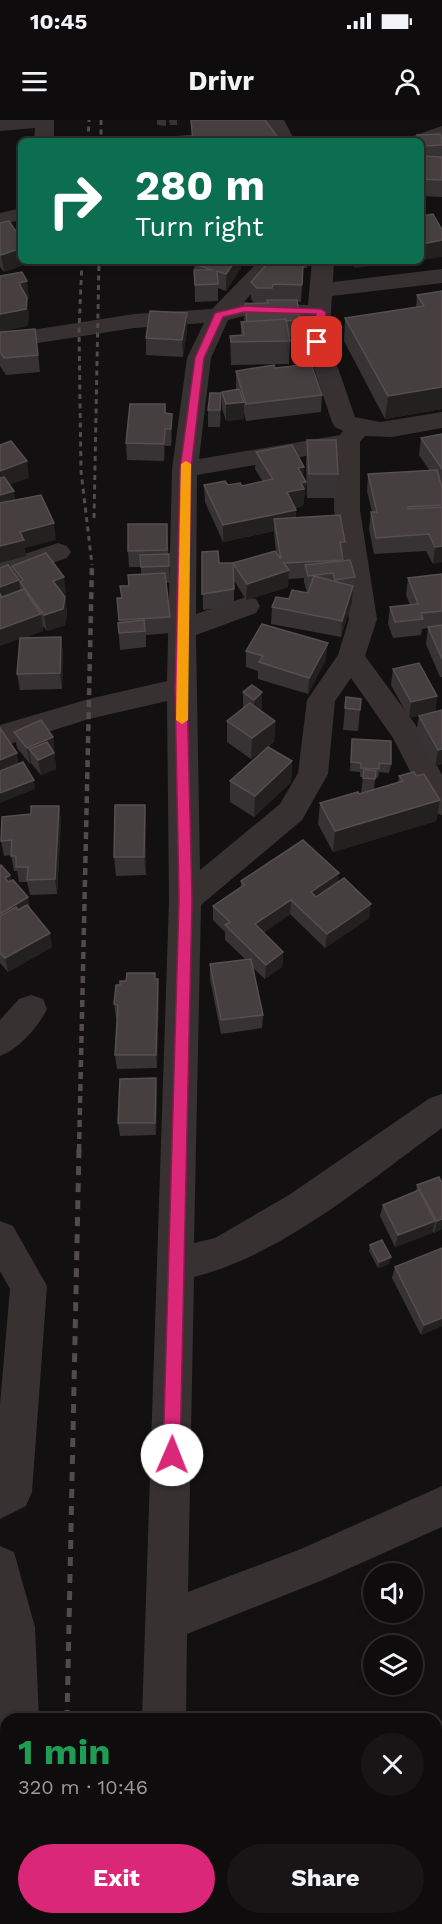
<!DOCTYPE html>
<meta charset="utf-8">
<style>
body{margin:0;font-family:"Work Sans",sans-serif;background:#171515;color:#f1f3f6;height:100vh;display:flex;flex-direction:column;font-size:22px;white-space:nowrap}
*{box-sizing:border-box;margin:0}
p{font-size:20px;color:#9b9b9d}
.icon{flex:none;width:33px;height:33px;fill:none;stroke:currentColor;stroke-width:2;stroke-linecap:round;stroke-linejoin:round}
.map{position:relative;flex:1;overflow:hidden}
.side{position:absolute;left:0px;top:1593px;width:442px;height:212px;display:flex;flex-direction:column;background:#0e0c0c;border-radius:18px 18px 0 0;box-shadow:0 3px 9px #0003,0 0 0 2px #2e2c2d}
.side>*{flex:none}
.top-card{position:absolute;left:18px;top:18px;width:406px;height:126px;border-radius:9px;box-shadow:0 3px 9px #0003,0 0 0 2px #2e2c2d;background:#0b6e4f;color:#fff;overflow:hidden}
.fabs{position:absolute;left:363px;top:1443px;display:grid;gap:12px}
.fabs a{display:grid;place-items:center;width:60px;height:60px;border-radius:50%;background:#0e0c0c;box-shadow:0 3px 9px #0003,0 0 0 2px #2e2c2d;font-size:30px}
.pin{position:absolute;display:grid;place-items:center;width:51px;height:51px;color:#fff;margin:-26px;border-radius:12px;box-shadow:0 3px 9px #0006}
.me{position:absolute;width:66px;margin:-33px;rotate:1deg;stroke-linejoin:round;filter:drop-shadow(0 0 4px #0008)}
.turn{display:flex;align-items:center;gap:21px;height:126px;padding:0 18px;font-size:27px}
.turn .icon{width:78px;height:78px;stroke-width:2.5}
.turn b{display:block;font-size:42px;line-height:51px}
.round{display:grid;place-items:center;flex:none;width:63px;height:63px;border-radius:32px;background:#171515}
.head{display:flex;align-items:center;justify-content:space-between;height:102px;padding:0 18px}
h1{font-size:36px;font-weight:700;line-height:45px;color:#1e9e55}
.button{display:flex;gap:12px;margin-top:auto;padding:12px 18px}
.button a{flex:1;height:69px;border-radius:36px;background:#db2777;color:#fff;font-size:24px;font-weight:700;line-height:69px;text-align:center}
.button a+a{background:#171515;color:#f1f3f6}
.status{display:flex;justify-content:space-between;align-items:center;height:42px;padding:0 30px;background:#0e0c0c;direction:ltr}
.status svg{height:16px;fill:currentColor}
header{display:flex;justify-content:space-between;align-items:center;height:78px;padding:0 18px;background:#0e0c0c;font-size:27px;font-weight:700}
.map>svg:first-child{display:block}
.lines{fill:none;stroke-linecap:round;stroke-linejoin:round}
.minor{fill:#373132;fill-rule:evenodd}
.rail-far2{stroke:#524a4b;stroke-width:3;stroke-dasharray:5 4.5;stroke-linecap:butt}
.rail-far1{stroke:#524a4b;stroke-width:4.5;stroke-dasharray:7 5;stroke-linecap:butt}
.rail{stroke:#524a4b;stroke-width:5;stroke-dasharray:9 8;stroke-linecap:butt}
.wall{fill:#373334}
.shaded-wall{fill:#232020}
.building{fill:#453f40;stroke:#564e50;stroke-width:1.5}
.route{fill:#db2777;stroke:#8e194d;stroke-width:1.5}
.slow{fill:#f59e0b}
</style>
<div class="status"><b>10:45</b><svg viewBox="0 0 49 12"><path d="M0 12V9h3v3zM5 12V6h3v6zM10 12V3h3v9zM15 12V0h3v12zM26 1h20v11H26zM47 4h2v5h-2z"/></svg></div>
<header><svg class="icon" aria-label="menu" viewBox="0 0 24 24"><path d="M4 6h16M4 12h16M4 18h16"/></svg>Drivr<svg class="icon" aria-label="person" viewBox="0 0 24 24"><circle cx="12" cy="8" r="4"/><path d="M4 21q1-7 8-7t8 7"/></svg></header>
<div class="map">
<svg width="442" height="1804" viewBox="0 0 442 1804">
<rect width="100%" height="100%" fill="#121010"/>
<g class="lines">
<g class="minor">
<polygon points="0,0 54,0 54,21 34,21 35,8 0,11"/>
<polygon points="264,0 284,0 295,21 275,21"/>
<polygon points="442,6 442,19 422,26 422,21 407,21 410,17"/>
<polygon points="21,88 21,100 0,105 0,93"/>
<path d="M259,141H282L244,182L308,185L312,141H334L333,162L442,149V163L332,176L329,222L355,297L380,302L442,292V308L392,317L365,316L360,322V390L377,499L365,536L415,604L442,655V695L431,692L393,618L351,558L335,581L328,654L302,700L201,785L194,1123L215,1118L289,1075L430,978L442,974V1008C367,1062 284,1134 194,1157L188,1472L301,1429L442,1366V1407L323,1460L187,1514L186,1599H142L169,780L167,581L89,599L0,627V605L89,579L167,561L172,349L187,238L204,203L134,208L0,229V215L134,194L212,189ZM244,196L307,198L305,222L332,302L335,307L343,311L340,315L199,339L211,238L228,200ZM335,331L334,390L349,499L338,535L307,580L298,653L280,684L200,750L196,515L256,493L260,486L256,479L246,477L196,494L197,355Z"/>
<polygon points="58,423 67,426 71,432 67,438 0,461 0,442"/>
<path d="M31,875L43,879L47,889C38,907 19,929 0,936V900L19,879Z"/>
<polygon points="0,1101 13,1106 47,1166 32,1372 26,1386 0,1399 0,1284 10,1169 0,1151"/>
<polygon points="0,1426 14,1432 35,1507 39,1599 6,1599 6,1616 0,1610"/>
<polygon points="6,1660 6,1704 0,1705 0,1661"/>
<rect x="133" y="1798" width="46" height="6"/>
<polygon points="302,1798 359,1798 361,1804 305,1804"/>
</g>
<g class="rail-far2">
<polyline points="101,0 101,21"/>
<polyline points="88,21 89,0"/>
<polyline points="82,141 79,210 81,351 92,445"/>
<polyline points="94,398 99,141"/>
</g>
<polyline class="rail-far1" points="79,1031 92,443"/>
<g class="rail">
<polyline points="67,1599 79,1029"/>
<polyline points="64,1798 64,1804"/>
</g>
</g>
<g class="wall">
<polygon points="157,0 166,0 166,6 157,5"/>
<polygon points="169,0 177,0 177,5 170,5"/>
<polygon points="191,0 279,19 279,21 192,21"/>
<polygon points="417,15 442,20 442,77 422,76 422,21 416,21"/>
<polygon points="0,103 28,143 4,152 0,147"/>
<polygon points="195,141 241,141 241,148 226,171 218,168 218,181 195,182 194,144"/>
<polygon points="283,141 307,141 307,148 303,148 301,182 298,182 300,200 299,216 289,217 290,221 289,244 231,245 230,216 241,215 241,202 244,202 245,184 255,184 251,179 251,162 283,144"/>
<polygon points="351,141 418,141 391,146 390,143 355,148"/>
<polygon points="442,171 442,289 385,299 344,221 345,198 416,187 417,175"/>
<polygon points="187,193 187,210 183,237 146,235 146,218"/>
<polygon points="35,209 40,252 6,255 0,246 0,212"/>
<polygon points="275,248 322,275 321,292 246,301 244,293 244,299 226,301 222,288 222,272 236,269 236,251"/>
<polygon points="165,284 166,293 172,311 171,326 165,326 164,341 127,340 126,323"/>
<polygon points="208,290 221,290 220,307 208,307"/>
<polygon points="442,314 442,442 433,444 426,431 374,434 369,409 371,392 372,392 367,371 368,354 430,351 419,335 421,318"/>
<polygon points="307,320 338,354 336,378 307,378 306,344"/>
<polygon points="256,332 303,357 306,362 303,386 295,388 296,398 345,422 343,441 355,457 352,482 341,517 271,504 272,487 289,479 308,473 309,472 307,473 304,462 304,458 288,459 288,467 246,480 234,460 234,486 203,490 202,432 219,443 233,443 276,433 274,411 223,422 205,382 204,365 228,365 242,366 263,362 255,349"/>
<polygon points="167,404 170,463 166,463 170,497 171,513 146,515 146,527 120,530 118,503 119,503 117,478 121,478 129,466 141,455 141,447 129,447 128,431"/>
<polygon points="12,446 66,473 63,475 65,477 67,493 65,505 47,511 43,506 43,511 23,518 61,517 63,534 62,569 20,570 17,554 20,519"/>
<polygon points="442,454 442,557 440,557 426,524 428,508 422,509 421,515 393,518 388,504 390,487 410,485 406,475 408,458"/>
<polygon points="246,531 326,539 308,574 258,559 258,551 246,547"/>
<polygon points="393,549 437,576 435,592 442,590 442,644 435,646 416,612 419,596 427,594 409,598 391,565"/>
<polygon points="243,572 262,572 262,588 260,590 275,601 274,622 268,627 292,641 291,662 254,697 230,682 230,661 266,628 251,639 227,622 227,601 243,588"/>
<polygon points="346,577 361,579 358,611 343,610"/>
<polygon points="14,612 53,617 56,649 41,655 31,643 30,644 17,628"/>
<polygon points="352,619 391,644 389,653 379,652 378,658 375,658 374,670 398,663 399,656 416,656 440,680 436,701 333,732 318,704 320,683 361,674 363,657 360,657 360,652 350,651"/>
<polygon points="145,685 146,704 146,755 116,756 114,737"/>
<polygon points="59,686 61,701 57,774 30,775 27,762 19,762 17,751 14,751 11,735 4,736 1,721 31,694"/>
<polygon points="0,746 10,755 11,760 28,777 30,789 52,827 8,852 0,843"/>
<polygon points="241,761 338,762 369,798 325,828 290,794 263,813 283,832 282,847 265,859 253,848 263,895 262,908 221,914 210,859 210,844 245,839 225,820 225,812 213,800 213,786 241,767"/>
<polygon points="126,861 159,873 157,948 117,949 115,935 117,898 116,898 114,884 120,865"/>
<polygon points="157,971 156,1015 120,1016 118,1003"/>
<polygon points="442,1063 442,1109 434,1113 432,1111 432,1113 395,1127 380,1096 383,1085 416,1072 417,1065"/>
<polygon points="370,1125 389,1144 378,1148 369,1131"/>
<polygon points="395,1147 442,1206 421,1215 392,1158"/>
</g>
<g class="shaded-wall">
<polygon points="442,120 442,137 422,140 422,124"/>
<polygon points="21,128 21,141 27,141 28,143 4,152 1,135"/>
<polygon points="234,141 241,141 241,148 226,171 226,154"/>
<polygon points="355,141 390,141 390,143 355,148"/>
<polygon points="392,141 418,141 391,146"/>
<polygon points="27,161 29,178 27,179 29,195 28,206 0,212 0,194 19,163"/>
<polygon points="187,193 187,210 183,237 182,220"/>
<polygon points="442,267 442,289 385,299 388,276"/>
<polygon points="221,273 221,290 220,307 220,290"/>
<polygon points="244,282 244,299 226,301 226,284"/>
<polygon points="172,294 172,311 171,326 171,309"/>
<polygon points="165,309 165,326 164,341 164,324"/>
<polygon points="27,341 29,358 0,368 0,351"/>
<polygon points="304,347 303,362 306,362 303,386 286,389 287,372 298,348"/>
<polygon points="14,371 16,388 0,393 0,375"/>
<polygon points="296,390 295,407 274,399 274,411 223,422 223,405"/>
<polygon points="54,403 56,420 25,428 26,436 0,443 0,426 20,412"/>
<polygon points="442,426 442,442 433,444 435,427"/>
<polygon points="289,450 288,467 246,480 247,464"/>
<polygon points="64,457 66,473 55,478 53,461"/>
<polygon points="19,460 21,476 0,484 0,467"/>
<polygon points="353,466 352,482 341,517 342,501"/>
<polygon points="65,477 67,493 65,505 47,511 44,495"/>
<polygon points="41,494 43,511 0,526 0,509"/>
<polygon points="61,517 63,534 62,569 60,553"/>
<polygon points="328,523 326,539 308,574 309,558"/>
<polygon points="262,572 262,588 253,596 254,580"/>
<polygon points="437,576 435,592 409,598 411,582"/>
<polygon points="275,601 274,622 251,639 252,618"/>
<polygon points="53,617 56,649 41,655 38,640 29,629 31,643 30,644 27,628"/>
<polygon points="442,629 442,644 435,646 438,630"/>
<polygon points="17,633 19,649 0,656 0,640"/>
<polygon points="292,641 291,662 254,697 255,676"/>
<polygon points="34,660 35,669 0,683 0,673"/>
<polygon points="440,680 436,701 333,732 335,711"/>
<polygon points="145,685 146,704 146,755 144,737"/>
<polygon points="59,686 61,701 57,774 55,759"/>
<polygon points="339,753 338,768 309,787 311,772"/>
<polygon points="10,755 13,770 5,758"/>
<polygon points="28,777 31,792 0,810 0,794"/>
<polygon points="291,780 290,794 254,819 255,804"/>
<polygon points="371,784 369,798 325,828 327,814"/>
<polygon points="50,813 52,827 8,852 5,838"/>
<polygon points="283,832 282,847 265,859 266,845"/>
<polygon points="158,859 159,873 157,948 156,935"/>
<polygon points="156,958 157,971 156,1015 155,1003"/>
<polygon points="442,1099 442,1109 434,1113 437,1101"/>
<polygon points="435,1101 432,1113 395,1127 398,1115"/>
<polygon points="391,1137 389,1144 378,1148 379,1142"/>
<polygon points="442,1198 442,1206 421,1215 424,1205"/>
</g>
<g class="building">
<polygon points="191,0 265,0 279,19 224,21 193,21"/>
<polygon points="440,14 442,20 442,25 422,26 422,21 418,21 417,15"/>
<polygon points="191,16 191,21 171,21 171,17"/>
<polygon points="422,36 442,37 442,60 422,59"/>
<polygon points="433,94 442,110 442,120 422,124 422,96"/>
<polygon points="9,101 21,119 21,128 1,135 0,133 0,103"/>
<polygon points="196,141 235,141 226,154 217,151 218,164 195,165 194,150 213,150 194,144"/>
<polygon points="271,143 303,145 302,165 273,164 272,168 257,168 251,162 266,145"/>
<polygon points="22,152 27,161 19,163 27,178 26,189 0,194 0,156"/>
<polygon points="442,171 442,267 388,276 345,198 424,186 417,175"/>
<polygon points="267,180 297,180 300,200 247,202 245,184 268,183"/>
<polygon points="150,191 187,193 182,220 146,218"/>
<polygon points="286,199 290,221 231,222 230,216 244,215 241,202"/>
<polygon points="35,209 38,235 4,238 0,232 0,212"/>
<polygon points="311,244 322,275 246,284 236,251 274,245 275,248"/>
<polygon points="239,269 244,282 226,284 222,272"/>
<polygon points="210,273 221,273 220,290 208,290"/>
<polygon points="130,284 165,284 165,293 172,294 171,309 165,309 164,324 126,323"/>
<polygon points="442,314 442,349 421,318"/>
<polygon points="307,320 336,320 338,354 309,354"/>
<polygon points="11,321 27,341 0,351 0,325"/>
<polygon points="292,325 304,347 298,348 306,362 301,363 304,369 287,372 296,390 223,405 204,365 225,361 228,365 240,363 242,366 273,359 256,332"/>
<polygon points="437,350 442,368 442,385 408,387 408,389 442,387 442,426 435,427 429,414 376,418 371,392 377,392 368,354"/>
<polygon points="4,357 14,371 0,375 0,358"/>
<polygon points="41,375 54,403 20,412 24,420 0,426 0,383"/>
<polygon points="340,395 345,422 340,422 343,440 284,443 289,450 247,464 233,443 275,431 281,439 274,399"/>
<polygon points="128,404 167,404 167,430 128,431"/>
<polygon points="218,431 219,443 233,443 234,469 202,474 202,432"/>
<polygon points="46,433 64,457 53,461 65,477 63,489 44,495 20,462 23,460 12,446"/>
<polygon points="169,434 169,446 141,447 140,435"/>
<polygon points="350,440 355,457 335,460 333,453 308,456 305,445"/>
<polygon points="8,445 19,460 0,467 0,448"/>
<polygon points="165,453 170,497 119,500 117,478 122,478 120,466 129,466 128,455"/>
<polygon points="442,454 442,491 421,493 423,499 395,502 390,487 418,484 408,458"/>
<polygon points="314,456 353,466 342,501 272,487 276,477 289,479 292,470 308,473"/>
<polygon points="24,469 41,494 0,509 0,474 2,477"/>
<polygon points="144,500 145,511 119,513 118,503"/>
<polygon points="262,504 328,523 309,558 259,542 263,536 246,531"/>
<polygon points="442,505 442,539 428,507"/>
<polygon points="61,517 60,553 17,554 20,518"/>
<polygon points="419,543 437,576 411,582 393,549"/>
<polygon points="252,565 262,572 254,580 243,572"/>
<polygon points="346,577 361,579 360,590 345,588"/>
<polygon points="250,583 275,601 252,618 227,601"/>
<polygon points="442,590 442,629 438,630 419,596"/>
<polygon points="41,600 53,617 27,628 14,612"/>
<polygon points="0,608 17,633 0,640"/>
<polygon points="352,619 391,621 391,644 379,643 379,649 361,648 361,643 351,642"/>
<polygon points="47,622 54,633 38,640 29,629"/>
<polygon points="268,627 292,641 255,676 230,661"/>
<polygon points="23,642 34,660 0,673 0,651"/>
<polygon points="364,649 376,651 375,659 363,658"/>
<polygon points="414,652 416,656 424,654 440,680 335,711 320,683 358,672 359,674 403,661 399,656"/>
<polygon points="115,685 145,685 144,737 114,737"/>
<polygon points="31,686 59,686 55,759 27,760 28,747 16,747 16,736 11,736 12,720 1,721 2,697 31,694"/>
<polygon points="303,720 339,753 311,772 316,777 344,758 371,784 327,814 291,780 255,804 283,832 266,845 225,805 230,802 213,786 244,765 241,761"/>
<polygon points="1,745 10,755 5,758 8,762 13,760 28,777 0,794 0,746"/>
<polygon points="27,785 50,813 5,838 0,833 0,796 16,787 18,790"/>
<polygon points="251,839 263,895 221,900 210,844"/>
<polygon points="127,853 155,853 155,859 158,859 156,935 115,935 118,885 114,884 116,865 120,865 120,861 126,861"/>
<polygon points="156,958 155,1003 118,1003 120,959"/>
<polygon points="439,1057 442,1063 442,1099 437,1101 417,1065"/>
<polygon points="419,1070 435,1101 398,1115 383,1085"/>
<polygon points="382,1120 391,1137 379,1142 370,1125"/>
<polygon points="442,1128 442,1198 424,1205 395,1147"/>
</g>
<polygon class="route" points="244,186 321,189 326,192 322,222 317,225 312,222 316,194 244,192 223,197 204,238 191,349 187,568 192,780 180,1335 177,1341 172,1343 166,1341 163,1335 179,780 175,568 180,349 195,238 215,193"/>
<polygon class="slow" points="186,341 191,344 188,600 182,604 176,600 181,344"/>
</svg>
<div class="fabs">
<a><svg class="icon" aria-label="sound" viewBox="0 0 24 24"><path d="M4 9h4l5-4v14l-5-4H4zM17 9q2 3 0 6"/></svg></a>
<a><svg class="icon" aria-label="layers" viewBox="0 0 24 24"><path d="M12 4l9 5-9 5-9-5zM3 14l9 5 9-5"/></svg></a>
</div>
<div class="pin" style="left:317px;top:222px;background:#d93025"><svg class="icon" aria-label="arrive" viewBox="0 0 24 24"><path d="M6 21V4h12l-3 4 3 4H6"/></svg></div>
<svg class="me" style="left:172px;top:1335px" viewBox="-20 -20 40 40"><circle r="19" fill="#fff"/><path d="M0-13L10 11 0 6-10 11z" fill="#db2777"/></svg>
<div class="top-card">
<div class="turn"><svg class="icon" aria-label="right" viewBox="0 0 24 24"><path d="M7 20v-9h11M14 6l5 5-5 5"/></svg><div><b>280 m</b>Turn right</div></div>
</div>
<section class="side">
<div class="head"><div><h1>1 min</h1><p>320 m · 10:46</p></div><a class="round"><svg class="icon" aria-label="close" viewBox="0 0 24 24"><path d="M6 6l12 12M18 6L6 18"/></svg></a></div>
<div class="button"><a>Exit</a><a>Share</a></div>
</section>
</div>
